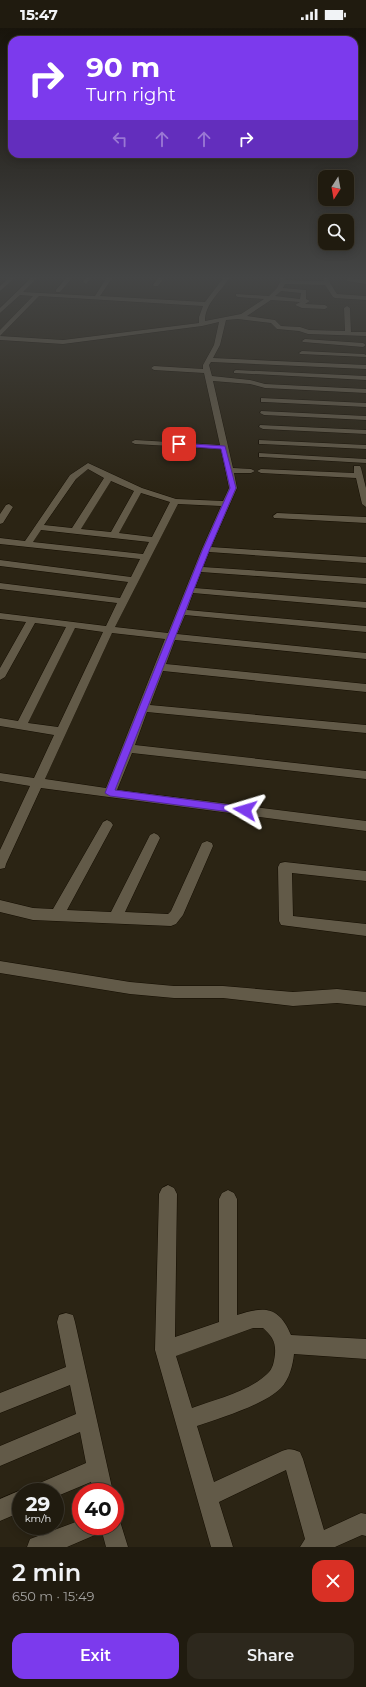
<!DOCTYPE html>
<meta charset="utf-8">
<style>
body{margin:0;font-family:Montserrat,sans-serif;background:#2d281d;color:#f1f3f6;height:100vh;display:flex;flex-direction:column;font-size:15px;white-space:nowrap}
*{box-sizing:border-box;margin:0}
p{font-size:13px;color:#a2a19e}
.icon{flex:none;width:22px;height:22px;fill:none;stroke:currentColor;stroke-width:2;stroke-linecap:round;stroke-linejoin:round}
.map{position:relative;height:1519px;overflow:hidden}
.details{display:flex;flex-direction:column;background:#201b0f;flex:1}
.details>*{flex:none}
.top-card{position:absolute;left:8px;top:8px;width:350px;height:122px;border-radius:12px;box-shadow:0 2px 10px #0003,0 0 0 1px #3d392f;background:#7c3aed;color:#fff;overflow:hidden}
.needle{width:26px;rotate:191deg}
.fabs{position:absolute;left:318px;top:142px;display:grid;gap:8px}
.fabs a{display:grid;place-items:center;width:36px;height:36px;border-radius:8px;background:#201b0f;box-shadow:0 2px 10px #0003,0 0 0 1px #3d392f;font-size:20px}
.speed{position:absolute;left:12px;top:1455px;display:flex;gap:8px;font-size:20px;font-weight:700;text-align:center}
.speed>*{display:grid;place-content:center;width:52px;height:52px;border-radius:50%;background:#201b0f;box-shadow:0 2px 10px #0003,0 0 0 1px #3d392f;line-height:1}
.speed small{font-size:10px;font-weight:400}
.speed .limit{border:6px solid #d22;background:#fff;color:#111}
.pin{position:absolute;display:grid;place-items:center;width:34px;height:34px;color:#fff;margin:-17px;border-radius:8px;box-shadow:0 2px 6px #0006}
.me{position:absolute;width:44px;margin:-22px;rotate:277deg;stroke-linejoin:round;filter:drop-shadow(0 0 3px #0008)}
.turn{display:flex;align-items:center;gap:14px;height:84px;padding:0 12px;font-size:18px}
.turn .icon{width:52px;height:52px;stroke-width:2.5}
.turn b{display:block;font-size:28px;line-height:34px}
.lanes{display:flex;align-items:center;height:38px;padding:0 12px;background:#0003;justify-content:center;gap:20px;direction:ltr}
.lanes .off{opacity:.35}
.round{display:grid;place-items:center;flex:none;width:42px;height:42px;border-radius:12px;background:#2d281d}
.headline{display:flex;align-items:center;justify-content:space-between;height:68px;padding:0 12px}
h1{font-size:24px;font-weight:600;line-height:30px}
.cta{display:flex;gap:8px;margin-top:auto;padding:8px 12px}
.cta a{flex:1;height:46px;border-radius:12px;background:#7c3aed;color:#fff;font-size:16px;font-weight:600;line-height:46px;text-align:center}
.cta a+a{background:#2d281d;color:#f1f3f6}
.status{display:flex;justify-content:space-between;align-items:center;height:28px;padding:0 20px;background:#201b0f;direction:ltr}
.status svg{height:11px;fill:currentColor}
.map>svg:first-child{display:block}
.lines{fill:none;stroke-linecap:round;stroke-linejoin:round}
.minor-casing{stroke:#140d01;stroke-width:1}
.minor{fill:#625a48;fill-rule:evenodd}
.route{fill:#7c3aed;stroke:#51269a}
</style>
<div class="status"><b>15:47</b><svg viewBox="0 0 49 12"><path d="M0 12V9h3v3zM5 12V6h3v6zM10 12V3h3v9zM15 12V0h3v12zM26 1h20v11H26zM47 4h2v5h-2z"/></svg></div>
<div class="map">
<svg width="366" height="1519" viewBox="0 0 366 1519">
<rect width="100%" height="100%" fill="#2b2414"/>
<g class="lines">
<g class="minor-casing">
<g id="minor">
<polygon points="10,249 16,249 0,263 0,258"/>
<path d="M32,249H38L23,264L95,268L107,249H113L100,268L205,274L224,249H230C221,264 205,275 205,293L241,286L264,271L238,269L236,268V266L269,268L277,260L280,254L278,249H284L285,252L324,253L323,249H329L330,255L337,266L366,268V272L335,270L333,269L325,257L285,256L283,260L306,262V271L310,273L305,276L325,277L328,279L325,281L302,280L295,277L300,274L271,272L247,288L275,292L281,298L300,299L309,302L345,303L344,280L347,278L350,280L351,304H366V308L308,306L299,303L277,301L271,295L238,291L226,292L220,317L213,330L366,337V341L211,334L209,337L212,348L250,352L265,356L366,361V365L265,360L250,356L213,353L233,440L251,441L255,443L251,445H234L237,460L211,519L366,529V535L209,524L203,539L366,550V556L201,544L195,560L366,574V580L193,565L187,582L366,598V604L185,587L177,606L366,625V631L175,612L166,636L366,656V664L163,643L150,677L366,697V705L147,684L135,717L366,743V751L132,725L117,762L366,793V803L41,760L6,836L5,840L0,841V822L30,758L0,753V745L34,750L54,707L0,698V690L18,693L66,599L35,595L5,649L0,652V640L26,594L0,591V585L106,598L117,575L0,561V555L120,570L128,554L0,538V532L131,549L140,531L0,516V510L25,513L70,447L88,435L142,460L176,471L223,473L229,460L221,421L135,416L131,414L135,412L220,417L204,345L154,342L151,340L154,338L203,341V337L214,317L219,294L202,298L63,316L0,312V308L63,312L199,295V289L203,278L39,268L0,308V302L33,268L20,267L0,285V280ZM281,263L301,265L300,271L275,268ZM88,441L104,450L72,500L44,497L76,451ZM111,453L134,463L111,504L81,501ZM141,465L170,474L152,509L119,505ZM178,476L221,478L201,523L168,605L115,599ZM41,502L149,514L143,526L33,514ZM75,600L103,604L58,699L28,695ZM112,605L165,611L106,760L45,751Z"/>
<polygon points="67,249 73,249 60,264 56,264 56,262"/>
<polygon points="86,249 92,249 86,256 83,254"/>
<polygon points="159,249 165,249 158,258 154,258 153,257"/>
<polygon points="349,250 366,252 366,256 347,253 347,251"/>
<polygon points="305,311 363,315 366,317 363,319 303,314 302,313"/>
<polygon points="302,323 364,326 366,327 366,329 300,326 299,325"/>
<polygon points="236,342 366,348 366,352 234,345 234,343"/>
<polygon points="261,370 366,375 366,379 264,374 261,374"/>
<polygon points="261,383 366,388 366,392 264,387 260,385"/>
<polygon points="260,397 366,402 366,406 263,401 259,399"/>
<polygon points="259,412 366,417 366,421 262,416 259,416"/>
<polygon points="259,425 366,431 366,435 262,429 259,429"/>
<polygon points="354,438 360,438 361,440 366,460 366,479 362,476 356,450 261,445 257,443 261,441 354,445"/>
<polygon points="9,476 13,479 3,495 0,496 0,486 6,477"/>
<polygon points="277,485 366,489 366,495 274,490 273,488"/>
<polygon points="107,792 111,794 113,797 67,882 111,884 150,807 154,805 158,807 160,810 125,884 168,886 171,883 202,815 207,813 212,815 213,818 183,887 176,896 171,898 33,892 0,884 0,872 33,880 53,881 103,794"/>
<polygon points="285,834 366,843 366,853 292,845 293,888 366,896 366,908 281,897 279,893 278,839 280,835"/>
<polygon points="0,933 130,954 174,958 223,958 293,964 337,961 366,964 366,978 337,975 293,978 223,970 174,970 130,966 0,945"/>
<path d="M168,1157L174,1160L177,1166L175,1309L219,1294V1171L222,1165L228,1162L234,1165L237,1171V1287C264,1278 279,1278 291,1307L366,1311V1331L294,1326C293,1337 289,1352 281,1360C264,1377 220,1390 197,1398L214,1454L282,1423C289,1420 293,1421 300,1424L303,1431L324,1502L361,1485L366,1486V1508L362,1507L335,1519H300L305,1511L286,1442L219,1474L233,1519H211L155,1322L159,1166L162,1160ZM253,1300H263C272,1308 276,1314 275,1326C274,1334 273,1341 267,1346C250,1363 214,1372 192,1380L176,1328Z"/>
<polygon points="66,1285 73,1287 75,1294 113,1464 93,1464 91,1454 55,1469 55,1464 32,1464 35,1457 86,1435 80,1404 0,1438 0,1418 76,1386 70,1357 0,1385 0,1365 66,1339 57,1294 59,1287"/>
<polygon points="21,1462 25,1464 21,1464 21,1484 0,1493 0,1471"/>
<polygon points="115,1489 119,1490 128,1519 106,1519 102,1504 67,1519 27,1519 30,1511 81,1492 81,1498 115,1498"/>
</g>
</g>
<use href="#minor" class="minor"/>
</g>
<linearGradient id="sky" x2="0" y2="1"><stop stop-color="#18140b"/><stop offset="0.54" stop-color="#444545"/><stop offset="1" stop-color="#444545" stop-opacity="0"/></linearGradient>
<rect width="366" height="462" fill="url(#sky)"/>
<polygon class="route" points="177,415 225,418 236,460 209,523 115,762 245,779 250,782 245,786 110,768 105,765 202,523 230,460 221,421 179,418 177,418"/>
</svg>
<div class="fabs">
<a><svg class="needle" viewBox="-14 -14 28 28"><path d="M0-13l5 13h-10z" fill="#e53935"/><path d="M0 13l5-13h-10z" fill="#a2a19e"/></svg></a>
<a><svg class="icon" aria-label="search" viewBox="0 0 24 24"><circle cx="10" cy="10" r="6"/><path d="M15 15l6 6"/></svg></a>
</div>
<div class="speed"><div>29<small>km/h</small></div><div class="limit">40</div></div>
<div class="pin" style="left:179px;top:416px;background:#d93025"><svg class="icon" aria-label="arrive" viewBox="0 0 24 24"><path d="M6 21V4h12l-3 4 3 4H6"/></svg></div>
<svg class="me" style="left:245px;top:782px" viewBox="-20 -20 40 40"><path d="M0-17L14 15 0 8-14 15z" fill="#7c3aed" stroke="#fff" stroke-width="4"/></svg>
<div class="top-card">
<div class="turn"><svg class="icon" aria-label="right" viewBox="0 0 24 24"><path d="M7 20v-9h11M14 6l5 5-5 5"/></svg><div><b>90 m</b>Turn right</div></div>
<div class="lanes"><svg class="icon off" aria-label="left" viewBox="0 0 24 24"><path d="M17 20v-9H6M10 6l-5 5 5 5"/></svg><svg class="icon off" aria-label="ahead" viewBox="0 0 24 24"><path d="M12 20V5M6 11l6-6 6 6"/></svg><svg class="icon off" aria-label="ahead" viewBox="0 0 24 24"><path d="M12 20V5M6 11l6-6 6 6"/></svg><svg class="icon" aria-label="right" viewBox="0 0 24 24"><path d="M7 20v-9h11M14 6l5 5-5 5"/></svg></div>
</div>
</div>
<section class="details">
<div class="headline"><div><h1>2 min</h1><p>650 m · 15:49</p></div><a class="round" style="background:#d93025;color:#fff"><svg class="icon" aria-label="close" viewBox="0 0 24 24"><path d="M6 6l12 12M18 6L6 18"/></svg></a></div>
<div class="cta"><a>Exit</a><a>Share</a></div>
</section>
